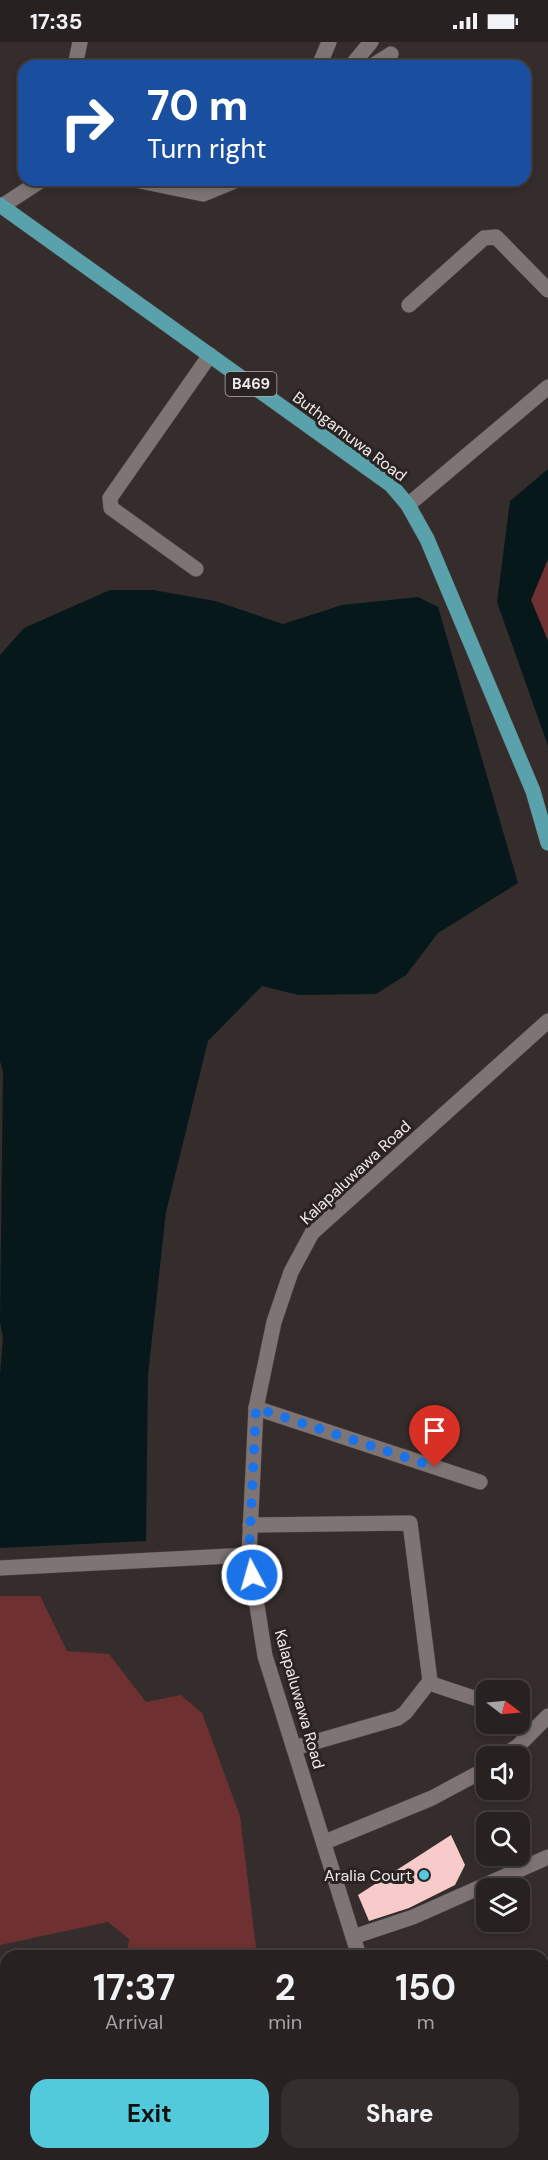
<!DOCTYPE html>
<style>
body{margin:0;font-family:"DM Sans",sans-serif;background:#342e2e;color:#f1f3f6;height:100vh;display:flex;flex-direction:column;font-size:22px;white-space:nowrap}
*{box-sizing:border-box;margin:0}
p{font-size:20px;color:#a5a3a5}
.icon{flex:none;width:33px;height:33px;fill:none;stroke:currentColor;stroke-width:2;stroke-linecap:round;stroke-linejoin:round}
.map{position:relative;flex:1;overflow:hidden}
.details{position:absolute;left:0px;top:1908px;width:549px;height:210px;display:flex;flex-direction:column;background:#282121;border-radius:18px 18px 0 0;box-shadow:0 3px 9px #0003,0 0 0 2px #443e3f}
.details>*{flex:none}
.banner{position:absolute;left:18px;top:18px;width:513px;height:126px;border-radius:18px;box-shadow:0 3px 9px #0003,0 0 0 2px #443e3f;background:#1a4fa0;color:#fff;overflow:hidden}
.needle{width:39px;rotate:106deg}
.tools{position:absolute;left:476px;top:1638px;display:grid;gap:12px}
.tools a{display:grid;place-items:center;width:54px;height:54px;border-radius:12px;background:#282121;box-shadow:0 3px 9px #0003,0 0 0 2px #443e3f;font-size:30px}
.pin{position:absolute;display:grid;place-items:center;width:51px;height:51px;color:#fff;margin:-62px -26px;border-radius:50% 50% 50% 0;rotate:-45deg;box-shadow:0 0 6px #0007}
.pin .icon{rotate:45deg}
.me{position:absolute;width:66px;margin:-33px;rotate:354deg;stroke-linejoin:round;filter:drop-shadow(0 0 4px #0008)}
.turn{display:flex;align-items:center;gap:21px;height:126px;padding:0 30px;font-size:27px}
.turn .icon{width:78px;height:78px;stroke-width:2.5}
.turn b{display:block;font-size:42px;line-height:51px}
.eta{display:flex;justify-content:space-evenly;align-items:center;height:102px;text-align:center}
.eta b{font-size:36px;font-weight:700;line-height:42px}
.button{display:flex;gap:12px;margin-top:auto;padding:12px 30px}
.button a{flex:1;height:69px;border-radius:18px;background:#53cadc;color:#111;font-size:24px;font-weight:700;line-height:69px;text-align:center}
.button a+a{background:#342e2e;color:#f1f3f6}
.status{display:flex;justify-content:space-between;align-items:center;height:42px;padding:0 30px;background:#282121;direction:ltr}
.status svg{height:16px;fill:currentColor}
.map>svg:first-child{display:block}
.green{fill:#6f3031}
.water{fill:#07181b}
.building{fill:#f6cbc9}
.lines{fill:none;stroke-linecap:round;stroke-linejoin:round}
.minor-casing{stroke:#4e4847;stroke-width:16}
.tertiary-casing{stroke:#4e4847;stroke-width:16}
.primary-casing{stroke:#4e4847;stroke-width:16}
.minor{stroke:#7d7473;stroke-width:15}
.tertiary{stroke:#7d7473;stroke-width:15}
.primary{stroke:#59a2ac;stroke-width:15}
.route{stroke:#1a73e8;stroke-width:10;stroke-dasharray:0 18}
.poi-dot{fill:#53cadc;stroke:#2a2322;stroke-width:2}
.labels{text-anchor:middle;stroke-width:6;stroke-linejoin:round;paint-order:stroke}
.shield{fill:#2a2322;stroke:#b3aead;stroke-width:1.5}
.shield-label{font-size:15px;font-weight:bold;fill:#eee9e9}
.street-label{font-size:16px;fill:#eee9e9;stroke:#2a2322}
.poi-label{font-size:16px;fill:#eee9e9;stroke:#2a2322;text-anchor:end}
</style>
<div class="status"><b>17:35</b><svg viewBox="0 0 49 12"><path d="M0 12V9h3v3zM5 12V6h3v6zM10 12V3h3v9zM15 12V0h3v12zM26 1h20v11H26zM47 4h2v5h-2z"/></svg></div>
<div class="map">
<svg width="548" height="2118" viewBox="0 0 548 2118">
<rect width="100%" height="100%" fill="#352c2c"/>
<g class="green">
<polygon points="548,517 548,599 531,558"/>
<polygon points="0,1554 40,1554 67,1609 109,1612 146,1660 181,1653 202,1671 240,1774 257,1914 127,1914 129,1897 108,1880 0,1903"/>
<polygon points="192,2112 339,2112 340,2118 190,2118"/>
</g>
<g class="water">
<polygon points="548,427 548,517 531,558 548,599 548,704 497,560 510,459"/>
<polygon points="110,548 153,548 215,559 283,582 342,563 418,555 438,565 518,841 438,891 406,933 376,952 299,953 262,944 208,999 166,1170 148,1333 146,1499 0,1506 0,1332 3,1296 0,1280 3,1031 0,1019 0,613 24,586"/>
</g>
<polygon class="building" points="451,1793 465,1823 455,1843 409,1866 369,1879 358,1853"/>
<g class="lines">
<g class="minor-casing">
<g id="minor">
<polyline points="75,24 80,0"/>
<polyline points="319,24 329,0"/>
<polyline points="351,24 371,0"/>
<polyline points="372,24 391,12"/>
<polyline points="135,138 203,152 237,138"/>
<polyline points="2,164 42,138"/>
<polyline points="409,263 484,196 496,195 548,248"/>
<polyline points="408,463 548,345"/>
<polyline points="196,527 111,466 110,456 210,313"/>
<polyline points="256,1366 480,1440"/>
<polyline points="250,1483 410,1481 430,1639 435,1643 486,1660"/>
<polyline points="0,1526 249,1513"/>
<polyline points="294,1706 398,1676 405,1671 430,1639"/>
<polyline points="503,1714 518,1704 548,1674"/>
<polyline points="325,1800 432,1756 486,1727"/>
<polyline points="353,1895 413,1875 548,1815"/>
<polyline points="0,1997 6,2005"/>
<polyline points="543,2036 548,2034"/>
<polyline points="58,2112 60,2118"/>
</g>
</g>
<g class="tertiary-casing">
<g id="tertiary">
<polyline points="359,1914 265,1614 249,1513 256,1366 274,1280 291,1230 312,1191 548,979"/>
<polyline points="397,2112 398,2118"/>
</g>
</g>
<g class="primary-casing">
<polyline id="primary" points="0,163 391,443 408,463 427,497 533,749 548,801"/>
</g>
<use href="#minor" class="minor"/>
<use href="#tertiary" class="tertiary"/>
<use href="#primary" class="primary"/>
</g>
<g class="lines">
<polyline class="route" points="252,1533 249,1513 256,1366 435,1425"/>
</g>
<circle class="poi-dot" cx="424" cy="1833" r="6"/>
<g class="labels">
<rect class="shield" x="225.5" y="330" width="51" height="24" rx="4.5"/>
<g class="shield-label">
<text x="251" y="347">B469</text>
</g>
<g class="street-label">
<text transform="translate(350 394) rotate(37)" y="6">Buthgamuwa Road</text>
<text transform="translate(355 1130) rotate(-43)" y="6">Kalapaluwawa Road</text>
<text transform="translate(300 1657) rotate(74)" y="6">Kalapaluwawa Road</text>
</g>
<g class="poi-label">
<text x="412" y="1839">Aralia Court</text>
</g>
</g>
</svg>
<div class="tools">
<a><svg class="needle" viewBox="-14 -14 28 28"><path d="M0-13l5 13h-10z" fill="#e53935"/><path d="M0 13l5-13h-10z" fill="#a5a3a5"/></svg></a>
<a><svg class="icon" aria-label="sound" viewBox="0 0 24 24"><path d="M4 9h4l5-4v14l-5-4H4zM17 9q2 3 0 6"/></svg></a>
<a><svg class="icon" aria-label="search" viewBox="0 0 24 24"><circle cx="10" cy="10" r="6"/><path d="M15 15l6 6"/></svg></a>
<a><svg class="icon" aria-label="layers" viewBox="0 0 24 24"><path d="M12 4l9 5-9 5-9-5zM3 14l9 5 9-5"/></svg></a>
</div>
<div class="pin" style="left:435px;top:1425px;background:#d93025"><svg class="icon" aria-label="arrive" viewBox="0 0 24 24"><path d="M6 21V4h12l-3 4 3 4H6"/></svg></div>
<svg class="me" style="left:252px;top:1533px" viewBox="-20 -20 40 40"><circle r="17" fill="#1a73e8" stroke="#fff" stroke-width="3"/><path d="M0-11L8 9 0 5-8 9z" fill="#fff"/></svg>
<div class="banner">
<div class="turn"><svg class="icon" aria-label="right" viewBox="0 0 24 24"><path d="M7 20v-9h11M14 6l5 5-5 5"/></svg><div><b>70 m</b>Turn right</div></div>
</div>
<section class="details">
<div class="eta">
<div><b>17:37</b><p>Arrival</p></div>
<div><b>2</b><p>min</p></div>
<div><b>150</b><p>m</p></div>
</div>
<div class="button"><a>Exit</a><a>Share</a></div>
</section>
</div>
